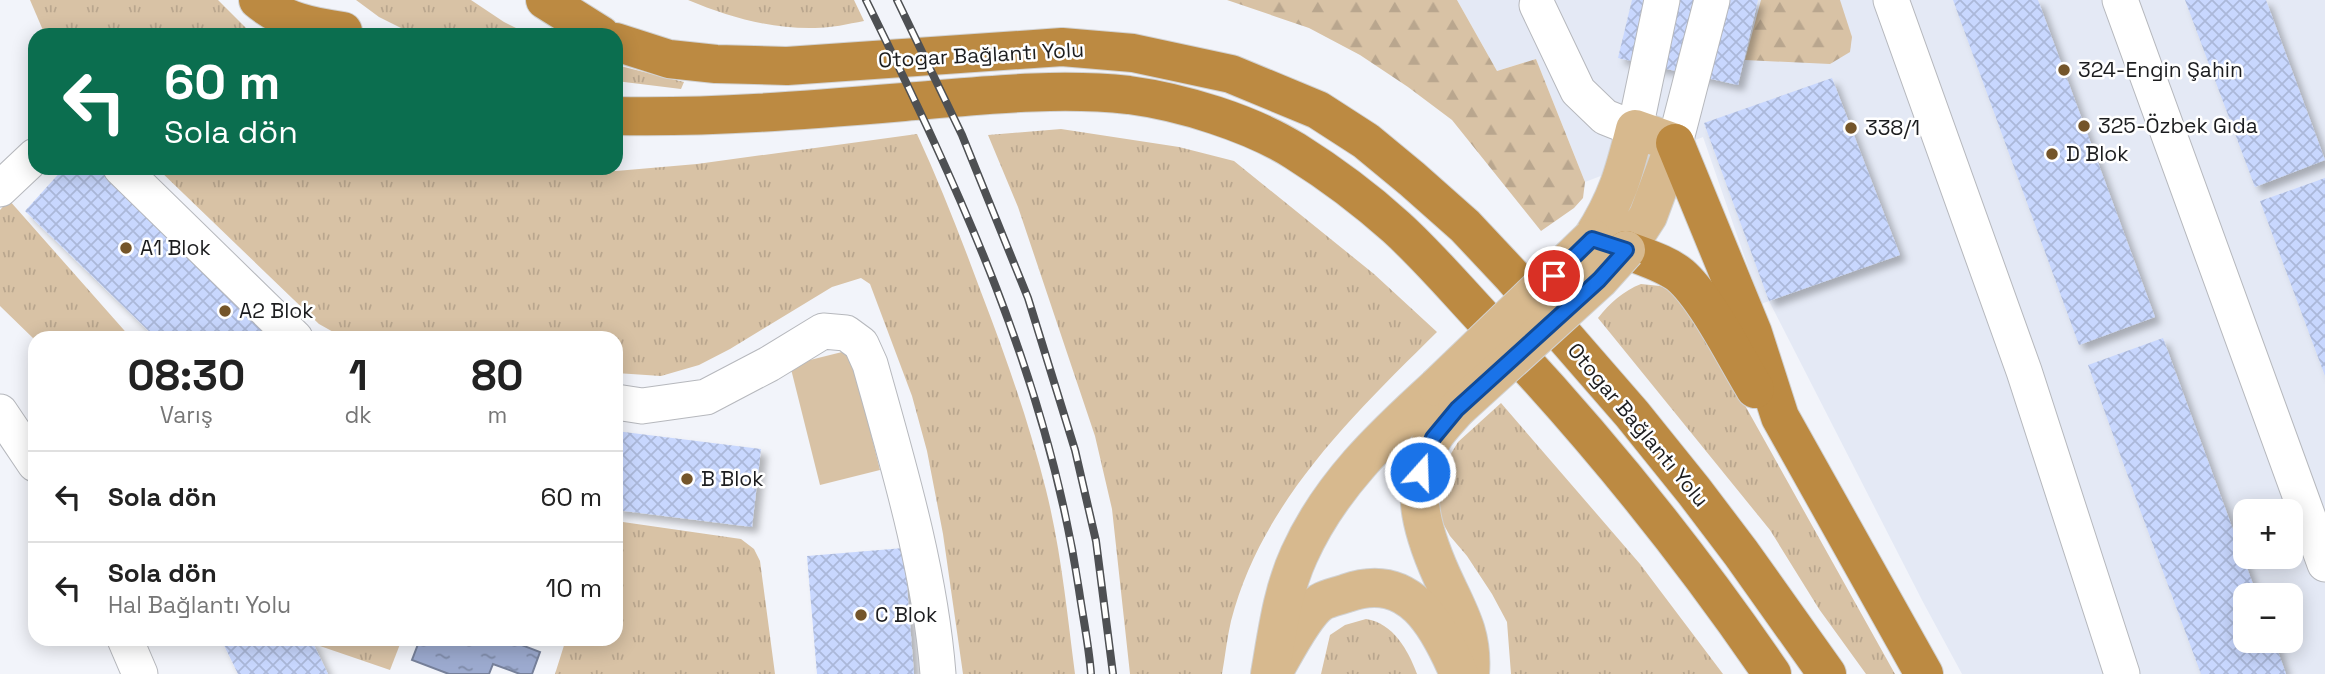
<!DOCTYPE html>
<html lang="tr">
<meta charset="utf-8">
<style>
body{margin:0;font-family:"Space Grotesk",sans-serif;background:#f6f6f6;color:#222;height:100vh;display:flex;flex-direction:column;font-size:26px;white-space:nowrap}
*{box-sizing:border-box;margin:0}
p{font-size:23px;color:#767676}
.icon{flex:none;width:38px;height:38px;fill:none;stroke:currentColor;stroke-width:2;stroke-linecap:round;stroke-linejoin:round}
.map{position:relative;flex:1;overflow:hidden}
.sheet{position:absolute;left:28px;top:331px;width:595px;height:315px;display:flex;flex-direction:column;background:#fff;border-radius:21px;box-shadow:0 4px 18px #0003}
.sheet>*{flex:none}
.guide{position:absolute;left:28px;top:28px;width:595px;height:147px;border-radius:21px;box-shadow:0 4px 18px #0003;background:#0b6e4f;color:#fff;overflow:hidden}
.tools{position:absolute;left:2233px;top:499px;display:grid;gap:14px}
.tools a{display:grid;place-items:center;width:70px;height:70px;border-radius:14px;background:#fff;box-shadow:0 4px 18px #0003;font-size:35px}
.pin{position:absolute;display:grid;place-items:center;width:60px;height:60px;color:#fff;margin:-30px;border:4px solid #fff;border-radius:50%;box-shadow:0 2px 7px #0007}
.me{position:absolute;width:77px;margin:-38px;rotate:20deg;stroke-linejoin:round;filter:drop-shadow(0 0 5px #0008)}
.turn{display:flex;align-items:center;gap:24px;height:147px;padding:0 21px;font-size:32px}
.turn .icon{width:91px;height:91px;stroke-width:2.5}
.turn b{display:block;font-size:49px;line-height:60px}
.eta{display:flex;justify-content:space-evenly;align-items:center;height:119px;text-align:center}
.eta b{font-size:42px;font-weight:600;line-height:49px}
ul{padding:0;list-style:none}
li{display:flex;align-items:center;gap:21px;height:91px;padding:0 21px;border-top:2px solid #e0e0e0}
li div{flex:1}
li b{display:block;font-size:26px}
li em{font-style:normal}
.map>svg:first-child{display:block}
.built{fill:#e4e9f5;fill-rule:evenodd}
.grass{fill:url(#grass-tufts)}
.forest{fill:url(#forest-firs)}
.pitch{fill:#d8c2a5}
.water{fill:url(#water-ripples);stroke:#76809a;stroke-width:2}
.building{fill:url(#building-cross-hatch);filter:url(#shadow)}
.lines{fill:none;stroke-linecap:round;stroke-linejoin:round}
.minor-casing{stroke:#b6b8bd;stroke-width:37}
.major-casing{stroke:#d2d2d2;stroke-width:40}
.highway-casing{stroke:#d2d2d2;stroke-width:40}
.minor{stroke:#fff;stroke-width:35}
.major{stroke:#d7b98e;stroke-width:38}
.highway{stroke:#bc8a42;stroke-width:38}
.rail-casing{stroke:#4e5053;stroke-width:8}
.rail{stroke:#fff;stroke-width:5;stroke-dasharray:16;stroke-linecap:butt}
.major-bridge-casing{stroke:#d2d2d2;stroke-width:40;stroke-linecap:butt}
.major-bridge{stroke:#d7b98e;stroke-width:38}
.route-casing{stroke:#114b97;stroke-width:18}
.route{stroke:#1a73e8;stroke-width:12}
.poi-dot{fill:#74552a;stroke:#fff;stroke-width:2.5}
.labels{text-anchor:middle;stroke-width:5;stroke-linejoin:round;paint-order:stroke}
.street-label{font-size:21px;fill:#1c1d1f;stroke:#fff}
.poi-label{font-size:21px;fill:#1c1d1f;stroke:#fff;text-anchor:start}
</style>
<div class="map">
<svg width="2325" height="674" viewBox="0 0 2325 674">
<defs>
<pattern id="grass-tufts" width="24" height="20" patternUnits="userSpaceOnUse" patternTransform="scale(1.75)"><rect width="24" height="20" fill="#d8c2a5"/><path d="M3 7l-1-3M5 7V3M7 7l1-3M15 17l-1-3M17 17v-4M19 17l1-3" fill="none" stroke="#b9a68e"/></pattern>
<pattern id="forest-firs" width="22" height="20" patternUnits="userSpaceOnUse" patternTransform="scale(1.75)"><rect width="22" height="20" fill="#d8c2a5"/><path d="M5 1l3.5 6h-7zM16 11l3.5 6h-7z" fill="#b9a68e"/></pattern>
<pattern id="water-ripples" width="26" height="14" patternUnits="userSpaceOnUse" patternTransform="scale(1.75)"><rect width="26" height="14" fill="#9caacf"/><path d="M2 4q2-2 4 0t4 0M15 11q2-2 4 0t4 0" fill="none" stroke="#7e8aa7"/></pattern>
<pattern id="building-cross-hatch" width="8" height="8" patternUnits="userSpaceOnUse" patternTransform="scale(1.75)"><rect width="8" height="8" fill="#c8d7fe"/><path d="M0 0l8 8M0 8l8-8" fill="none" stroke="#abb8d9"/></pattern>
<filter id="shadow"><feDropShadow dx="6" dy="6" stdDeviation="3.5" flood-color="#0004"/></filter>
</defs>
<rect width="100%" height="100%" fill="#f2f4fa"/>
<path class="built" d="M1457,0H2325V674H1962L1923,602L1769,301L1761,304L1703,137L1585,182L1536,59L1497,71ZM2245,511H2291V556H2245ZM2245,595H2291V640H2245Z"/>
<g class="grass">
<polygon points="30,0 218,0 253,35 45,35"/>
<polygon points="356,0 471,0 504,22 530,35 415,35 379,17"/>
<path d="M688,0H854L864,21C848,24 831,28 815,28C770,29 729,17 688,0Z"/>
<polygon points="616,65 684,82 681,89 616,81"/>
<path d="M1061,129L1179,147L1234,161L1374,274L1437,332C1353,415 1261,503 1231,621C1227,638 1225,657 1222,674H1130L1112,509L1095,436L1018,207L988,135Z"/>
<path d="M917,134C941,186 961,238 981,292C1006,357 1029,422 1046,490C1061,550 1067,612 1075,674H963L943,534L927,451L912,396L870,284L861,278L832,287L730,349L699,365L661,376L616,373V338H344L319,324L157,168H555L616,171L697,164Z"/>
<polygon points="9,200 131,338 35,338 35,340 0,306 0,210"/>
<path d="M1641,284L1660,286L1674,291L1742,400L1895,674H1866L1819,609L1770,530L1598,318C1610,303 1623,291 1641,284Z"/>
<polygon points="1501,403 1640,564 1723,674 1511,674 1507,622 1492,594 1467,556 1450,536 1438,514 1440,491 1449,457 1458,442"/>
<polygon points="616,521 741,539 754,549 760,561 775,674 555,674 566,639 616,639"/>
<path d="M1366,619C1393,623 1408,650 1417,674H1321L1330,635L1345,625Z"/>
<polygon points="313,639 402,639 390,670 317,645"/>
</g>
<g class="forest">
<polygon points="1227,0 1457,0 1497,71 1536,59 1585,182 1583,198 1574,208 1541,231 1452,120 1408,87 1360,55 1309,28"/>
<polygon points="1761,0 1840,0 1852,37 1850,52 1830,64 1745,60"/>
</g>
<polygon class="pitch" points="850,350 880,470 820,485 790,365"/>
<polygon class="water" points="420,639 506,639 540,652 532,674 520,674 493,664 489,674 449,674 412,660"/>
<g class="building">
<polygon points="1632,0 1758,0 1738,85 1618,58"/>
<polygon points="1953,0 2038,0 2155,317 2079,345"/>
<polygon points="2185,0 2266,0 2325,160 2255,187"/>
<polygon points="1832,78 1900,255 1769,301 1704,123"/>
<polygon points="64,168 106,168 275,338 156,338 25,211"/>
<polygon points="2325,178 2325,376 2260,201"/>
<polygon points="2163,338 2257,595 2245,595 2245,640 2274,640 2286,674 2201,674 2139,507 2088,365"/>
<polygon points="616,431 761,449 752,527 616,510"/>
<polygon points="904,548 914,674 817,674 807,556"/>
<polygon points="221,639 311,639 328,674 238,674"/>
</g>
<g class="lines">
<g class="minor-casing">
<g id="minor">
<polyline points="1891,0 2024,371 2122,674"/>
<polyline points="2120,0 2325,564"/>
<polyline points="1537,5 1578,91 1605,117 1635,129 1662,0"/>
<polyline points="1675,143 1712,0"/>
<polyline points="121,168 295,338"/>
<polyline points="0,189 35,156"/>
<path d="M616,402L642,406L706,397L769,364L823,331L846,333L861,344L870,364C898,464 930,570 938,674"/>
<polyline points="0,412 35,464"/>
<polyline points="125,639 140,674"/>
</g>
</g>
<g class="major-casing">
<g id="major">
<path d="M1635,129L1675,143L1648,216L1626,250L1592,238C1617,199 1624,173 1635,129Z"/>
<path d="M1457,409C1449,418 1439,428 1433,438C1405,487 1425,541 1447,587C1462,618 1473,639 1470,674"/>
<path d="M1278,664C1287,648 1306,612 1321,602C1328,598 1339,596 1347,593C1410,571 1438,625 1459,674"/>
<path d="M1270,674C1277,634 1282,592 1299,555C1330,486 1382,437 1437,387"/>
</g>
</g>
<g class="highway-casing">
<g id="highway">
<path d="M258,0C283,21 312,27 343,31"/>
<polyline points="545,0 601,35"/>
<polyline points="616,42 669,59 716,64 787,66 1062,47 1133,53 1231,74 1318,110 1366,141 1412,179 1465,226 1512,276 1632,414 1694,491 1741,553 1827,674"/>
<path d="M616,116C712,118 808,110 904,102C979,96 1054,87 1129,95C1182,102 1250,123 1295,151C1330,173 1365,199 1396,227C1427,255 1455,288 1484,319C1589,429 1686,548 1772,674"/>
<polyline points="1675,143 1753,333 1780,417 1924,674"/>
<path d="M1626,250C1643,257 1665,263 1680,275C1706,297 1736,358 1755,389"/>
</g>
</g>
<use href="#minor" class="minor"/>
<use href="#major" class="major"/>
<use href="#highway" class="highway"/>
<g class="rail-casing">
<g id="rail">
<path d="M866,0C960,191 1047,377 1079,590C1083,618 1089,646 1091,674"/>
<polyline points="897,0 962,135 1028,298 1075,450 1096,541 1113,674"/>
</g>
</g>
<use href="#rail" class="rail"/>
<g class="major-bridge-casing">
<g id="major-bridge">
<polyline points="1437,387 1592,238"/>
<polyline points="1457,409 1599,280 1626,250"/>
</g>
</g>
<use href="#major-bridge" class="major-bridge"/>
</g>
<g class="lines">
<g class="route-casing">
<polyline id="route" points="1420,472 1433,438 1457,409 1599,280 1626,250 1592,239 1554,276"/>
</g>
<use href="#route" class="route"/>
</g>
<g class="poi-dot">
<circle cx="2064" cy="70" r="7"/>
<circle cx="2084" cy="126" r="7"/>
<circle cx="1851" cy="128" r="7"/>
<circle cx="2052" cy="154" r="7"/>
<circle cx="126" cy="248" r="7"/>
<circle cx="225" cy="311" r="7"/>
<circle cx="687" cy="479" r="7"/>
<circle cx="861" cy="615" r="7"/>
</g>
<g class="labels">
<g class="street-label">
<text transform="translate(981 55) rotate(-3)" y="7">Otogar Bağlantı Yolu</text>
<text transform="translate(1638 425) rotate(50)" y="7">Otogar Bağlantı Yolu</text>
</g>
<g class="poi-label">
<text x="2078" y="77">324-Engin Şahin</text>
<text x="2098" y="133">325-Özbek Gıda</text>
<text x="1865" y="135">338/1</text>
<text x="2066" y="161">D Blok</text>
<text x="140" y="255">A1 Blok</text>
<text x="239" y="318">A2 Blok</text>
<text x="701" y="486">B Blok</text>
<text x="875" y="622">C Blok</text>
</g>
</g>
</svg>
<div class="tools">
<a>+</a>
<a>−</a>
</div>
<div class="pin" style="left:1554px;top:276px;background:#d93025"><svg class="icon" aria-label="arrive" viewBox="0 0 24 24"><path d="M6 21V4h12l-3 4 3 4H6"/></svg></div>
<svg class="me" style="left:1420px;top:472px" viewBox="-20 -20 40 40"><circle r="17" fill="#1a73e8" stroke="#fff" stroke-width="3"/><path d="M0-11L8 9 0 5-8 9z" fill="#fff"/></svg>
<div class="guide">
<div class="turn"><svg class="icon" aria-label="left" viewBox="0 0 24 24"><path d="M17 20v-9H6M10 6l-5 5 5 5"/></svg><div><b>60 m</b>Sola dön</div></div>
</div>
<section class="sheet">
<div class="eta">
<div><b>08:30</b><p>Varış</p></div>
<div><b>1</b><p>dk</p></div>
<div><b>80</b><p>m</p></div>
</div>
<ul>
<li><svg class="icon" aria-label="left" viewBox="0 0 24 24"><path d="M17 20v-9H6M10 6l-5 5 5 5"/></svg><div><b>Sola dön</b></div><em>60 m</em></li>
<li><svg class="icon" aria-label="left" viewBox="0 0 24 24"><path d="M17 20v-9H6M10 6l-5 5 5 5"/></svg><div><b>Sola dön</b><p>Hal Bağlantı Yolu</p></div><em>10 m</em></li>
</ul>
</section>
</div>
